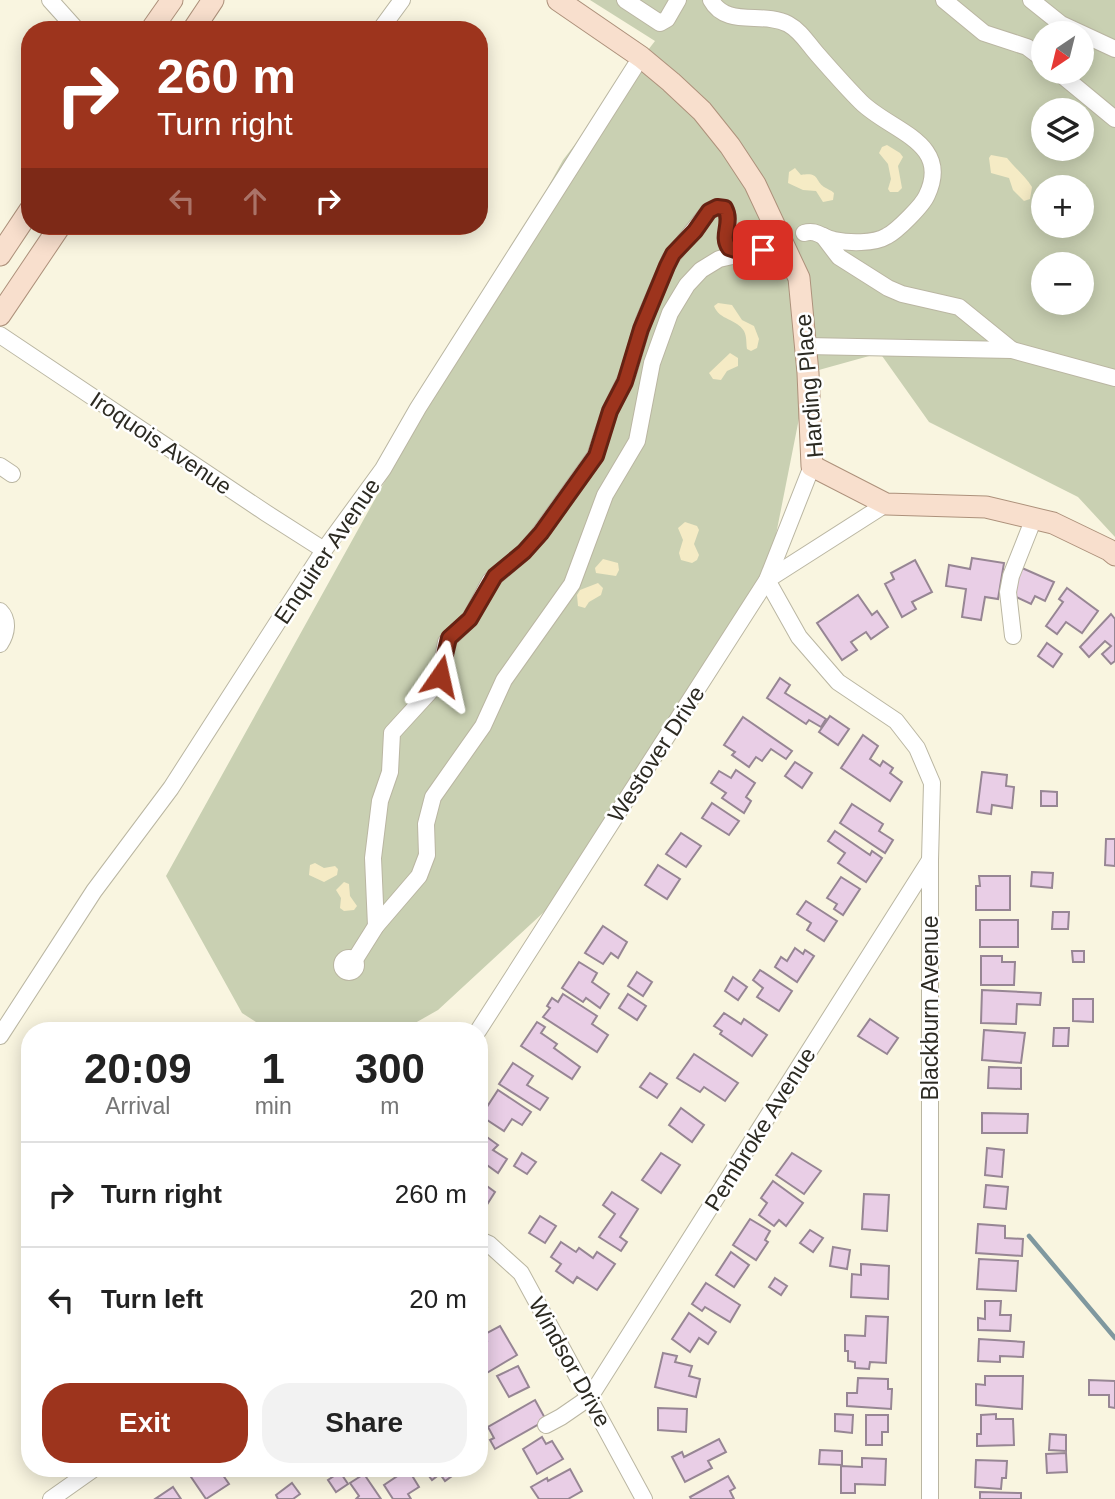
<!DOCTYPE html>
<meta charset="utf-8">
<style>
body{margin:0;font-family:Arial,sans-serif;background:#f2f2f2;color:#222;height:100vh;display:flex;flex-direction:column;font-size:26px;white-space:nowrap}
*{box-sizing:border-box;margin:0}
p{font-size:23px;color:#767676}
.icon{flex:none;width:38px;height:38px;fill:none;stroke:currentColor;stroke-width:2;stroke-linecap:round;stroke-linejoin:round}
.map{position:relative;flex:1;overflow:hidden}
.panel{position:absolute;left:21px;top:1022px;width:467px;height:455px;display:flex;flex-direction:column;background:#fff;border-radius:28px;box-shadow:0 4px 18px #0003}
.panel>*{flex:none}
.top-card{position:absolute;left:21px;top:21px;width:467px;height:214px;border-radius:28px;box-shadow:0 4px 18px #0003;background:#9d341d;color:#fff;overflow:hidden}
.needle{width:46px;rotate:215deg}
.tools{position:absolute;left:1031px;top:21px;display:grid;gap:14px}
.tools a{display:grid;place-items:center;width:63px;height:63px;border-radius:50%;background:#fff;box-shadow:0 4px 18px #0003;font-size:35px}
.pin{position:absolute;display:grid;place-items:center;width:60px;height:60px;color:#fff;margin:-30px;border-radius:14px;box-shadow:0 4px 10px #0006}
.me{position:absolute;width:77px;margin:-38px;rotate:11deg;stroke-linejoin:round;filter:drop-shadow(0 0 5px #0008)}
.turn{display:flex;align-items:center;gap:24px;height:147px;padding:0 21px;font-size:32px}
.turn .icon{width:91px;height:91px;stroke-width:2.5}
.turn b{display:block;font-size:49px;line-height:60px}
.lanes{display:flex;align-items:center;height:66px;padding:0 21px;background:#0003;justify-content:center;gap:35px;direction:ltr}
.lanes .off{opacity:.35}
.eta{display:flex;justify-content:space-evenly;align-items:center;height:119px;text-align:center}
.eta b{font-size:42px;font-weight:800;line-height:49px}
.button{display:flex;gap:14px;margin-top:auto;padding:14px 21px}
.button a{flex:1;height:80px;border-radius:28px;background:#9d341d;color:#fff;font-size:28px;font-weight:800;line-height:80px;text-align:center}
.button a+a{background:#f2f2f2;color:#222}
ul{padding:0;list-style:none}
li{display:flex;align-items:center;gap:21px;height:105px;padding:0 21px;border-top:2px solid #e0e0e0}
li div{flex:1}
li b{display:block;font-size:26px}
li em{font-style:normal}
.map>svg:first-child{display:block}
.green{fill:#c9d0b2;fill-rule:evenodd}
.sand{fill:#f5ebc5}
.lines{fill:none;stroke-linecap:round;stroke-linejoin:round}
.stream{stroke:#7f989f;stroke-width:4.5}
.building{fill:#e9cee6;stroke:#978694;stroke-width:2}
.minor-casing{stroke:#bab6a2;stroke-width:18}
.major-casing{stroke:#ad917b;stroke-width:23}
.minor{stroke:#fff;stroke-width:16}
.major{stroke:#f8dfcd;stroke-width:21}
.route-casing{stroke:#662213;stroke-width:18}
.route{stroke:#9d341d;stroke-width:12}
.labels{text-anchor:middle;stroke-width:5;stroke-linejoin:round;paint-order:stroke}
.street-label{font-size:23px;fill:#2c2a22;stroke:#fff}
</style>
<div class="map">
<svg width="1115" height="1499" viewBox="0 0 1115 1499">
<rect width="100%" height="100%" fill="#f9f5e0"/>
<path class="green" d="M590,0H1115V537L1078,497L929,422L880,353L808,373L767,580L571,887L438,1010L401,1031H270L242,1013L166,876L563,160L655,41ZM1043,33H1082V72H1043ZM1043,110H1082V149H1043ZM1043,187H1082V226H1043ZM1043,264H1082V303H1043Z"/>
<g class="sand">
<polygon points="887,145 900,153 903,157 898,166 902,188 898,192 890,192 888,189 891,179 888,164 879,153 882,147"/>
<path d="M991,155L1007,158C1015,168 1025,176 1032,187L1030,199L1024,201L1013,190L1009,178L991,173L989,158Z"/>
<path d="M795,168L801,175C820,172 814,180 824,187C827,189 831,190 834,193L833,200L823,202L816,191L803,190L788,183L789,172Z"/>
<path d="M718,303L732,305L742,320L754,326L759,339L757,348L751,351L747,349C746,343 747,337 744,331C737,319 719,320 714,306Z"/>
<polygon points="730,353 738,358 738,366 727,371 721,380 713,379 709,373"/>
<polygon points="685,522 697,526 699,530 694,544 699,555 697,560 692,563 681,560 679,553 683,540 678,528"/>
<polygon points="603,559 618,563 619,570 616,576 596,573 595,568"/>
<polygon points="598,583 603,588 601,595 589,602 585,608 578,606 577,595 580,590"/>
<polygon points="315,863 324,868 335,866 338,869 337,875 324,882 309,875 310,865"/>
<polygon points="344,882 349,884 350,896 357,906 354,910 344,911 340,908 341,898 336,890"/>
</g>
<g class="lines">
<polyline class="stream" points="1029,1236 1115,1338"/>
</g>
<g class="building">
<polygon points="972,558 1004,563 998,599 985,597 981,620 962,617 966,589 946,586 949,565 970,569"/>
<polygon points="915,560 932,592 912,602 916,609 902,617 885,584 894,579 891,573"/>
<polygon points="1022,568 1054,582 1045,601 1035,596 1031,604 1010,594"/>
<polygon points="1067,588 1098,611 1082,633 1066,622 1057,634 1046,626 1063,602 1059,599"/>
<polygon points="858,595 872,615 877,611 888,627 871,639 866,632 851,642 857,650 842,660 817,623"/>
<polygon points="1111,614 1115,619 1115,661 1111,664 1102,654 1111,646 1105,641 1089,657 1080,647"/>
<polygon points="1047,643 1062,654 1053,667 1038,656"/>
<polygon points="780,678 790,685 785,693 826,719 821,727 809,720 806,724 767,698"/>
<polygon points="830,716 849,729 838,745 819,732"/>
<polygon points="743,717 792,751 786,759 771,749 762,761 756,757 749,767 732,755 735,752 724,745"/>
<polygon points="863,735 878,746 870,759 880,766 883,761 893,768 890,773 902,782 890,801 841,768"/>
<polygon points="795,762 812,773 802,788 785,776"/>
<polygon points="736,770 755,783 746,797 751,801 744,813 722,798 726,793 711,783 719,771 731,778"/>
<polygon points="982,772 1007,775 1006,786 1014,787 1012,808 992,805 991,814 977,812"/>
<polygon points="1041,791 1057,792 1057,806 1041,806"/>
<polygon points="712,803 739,821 729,835 702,818"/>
<polygon points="852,804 883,824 879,831 893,840 885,853 840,823"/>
<polygon points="835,831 870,855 872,851 882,858 866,882 838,863 845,853 828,841"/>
<polygon points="681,833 701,846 686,867 666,854"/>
<polygon points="1106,839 1115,839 1115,866 1105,865"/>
<polygon points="658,865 680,879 667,899 645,885"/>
<polygon points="1032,872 1053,873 1052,888 1031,886"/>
<polygon points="979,876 1010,876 1010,910 976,910 976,886 980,886"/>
<polygon points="841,877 860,889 843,915 834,909 837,904 827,898"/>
<polygon points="806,901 837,921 824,941 807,930 811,923 797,914"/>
<polygon points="1053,912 1069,912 1068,929 1052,929"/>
<rect x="980" y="920" width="38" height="27"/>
<polygon points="603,926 627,942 618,958 611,953 603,964 585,953"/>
<polygon points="795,948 803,954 805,950 814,956 797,982 775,967 781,957 787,961"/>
<polygon points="1072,951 1084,951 1084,962 1073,962"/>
<polygon points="981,956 1002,956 1002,962 1015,962 1014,985 981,985"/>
<polygon points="579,962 597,973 592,982 609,994 600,1008 586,998 583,1002 562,988"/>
<polygon points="760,970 792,991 779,1011 757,997 763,988 753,980"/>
<polygon points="637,972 652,982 643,996 628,986"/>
<polygon points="733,977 747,987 738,1000 725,991"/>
<polygon points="982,990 1041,993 1040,1005 1017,1004 1016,1024 981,1023"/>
<polygon points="563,994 597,1016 592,1024 608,1035 597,1052 543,1017 550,1008 547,1006 552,998 558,1002"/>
<polygon points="628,994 646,1006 637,1020 619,1008"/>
<polygon points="1073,999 1093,999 1093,1022 1073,1021"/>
<polygon points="724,1013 741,1024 744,1019 767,1035 752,1056 720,1034 722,1031 714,1026"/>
<polygon points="870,1019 898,1038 887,1054 858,1036"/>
<polygon points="537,1022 545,1027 541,1033 557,1044 554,1048 580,1067 572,1079 521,1046"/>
<polygon points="1054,1028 1069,1028 1068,1046 1053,1046"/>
<polygon points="984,1030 1025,1033 1021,1063 982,1060"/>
<polygon points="694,1054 738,1083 725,1101 704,1087 700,1092 677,1078"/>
<polygon points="513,1063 533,1076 527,1085 548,1098 540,1110 499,1084"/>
<polygon points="989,1067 1021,1068 1021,1089 988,1088"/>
<polygon points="650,1073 667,1084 657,1098 640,1087"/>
<polygon points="498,1090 531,1112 522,1125 512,1119 504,1131 481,1116"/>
<polygon points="681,1108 704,1125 692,1142 669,1125"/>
<polygon points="982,1113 1028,1114 1027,1133 982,1133"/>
<polygon points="480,1132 498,1145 493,1150 507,1159 498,1173 480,1160"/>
<polygon points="987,1148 1004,1150 1002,1177 985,1175"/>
<polygon points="522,1153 536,1162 527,1174 514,1166"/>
<polygon points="661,1153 680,1165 661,1193 642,1180"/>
<polygon points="792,1153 821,1171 804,1194 776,1175"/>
<polygon points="480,1181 495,1192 483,1211 480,1208"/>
<polygon points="773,1181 803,1203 786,1226 779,1220 774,1226 759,1215 767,1203 761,1198"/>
<polygon points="986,1185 1008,1187 1006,1209 984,1207"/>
<polygon points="612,1192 638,1209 620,1237 627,1242 621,1251 599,1237 615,1214 603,1205"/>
<polygon points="864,1194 889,1195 887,1231 862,1229"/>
<polygon points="540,1216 556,1226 545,1243 529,1233"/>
<polygon points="750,1219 770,1231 765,1240 768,1242 756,1260 733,1245"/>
<polygon points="978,1224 1005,1226 1005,1238 1023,1239 1022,1256 976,1253"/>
<polygon points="810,1230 823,1238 813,1252 800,1243"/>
<polygon points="561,1242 576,1252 579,1248 593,1258 597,1252 615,1264 597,1290 577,1277 573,1283 556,1271 561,1264 551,1257"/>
<polygon points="833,1247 850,1250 847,1269 830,1266"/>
<polygon points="731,1252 749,1265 734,1287 716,1275"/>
<polygon points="979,1259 1018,1261 1016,1291 977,1289"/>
<polygon points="861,1264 889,1266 888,1299 851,1297 852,1274 861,1275"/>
<polygon points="775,1278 787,1286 781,1295 769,1287"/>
<polygon points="706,1283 740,1305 730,1322 705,1307 702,1311 692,1304"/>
<polygon points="480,1291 486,1291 487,1307 480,1308"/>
<polygon points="985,1301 1001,1301 1000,1315 1011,1315 1010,1331 978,1330 978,1318 985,1319"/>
<polygon points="689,1313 716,1332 708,1344 699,1338 690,1352 672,1339"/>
<polygon points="866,1316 888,1317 886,1363 870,1362 869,1369 855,1368 855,1362 848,1361 848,1351 845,1351 845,1335 865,1336"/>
<polygon points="500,1326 517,1355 480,1377 480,1345 487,1341 483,1335"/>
<polygon points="979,1339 1024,1342 1023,1357 1000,1356 1000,1362 978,1361"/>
<polygon points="663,1353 677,1356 675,1362 692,1366 689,1376 700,1379 696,1397 655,1387"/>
<polygon points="518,1366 529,1387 509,1397 497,1376"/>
<polygon points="985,1376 1023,1376 1022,1409 976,1405 976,1384 985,1385"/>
<polygon points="858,1378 888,1379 888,1389 892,1389 891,1409 847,1406 847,1393 857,1393"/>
<polygon points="1089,1380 1115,1381 1115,1408 1109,1407 1109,1395 1089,1395"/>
<polygon points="535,1400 546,1420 495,1449 490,1440 494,1438 488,1427"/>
<polygon points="658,1408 687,1409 686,1432 658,1430"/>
<polygon points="835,1414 853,1415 852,1433 835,1431"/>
<polygon points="996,1414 996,1419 1013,1419 1014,1445 977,1446 977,1434 981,1434 981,1415"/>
<polygon points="866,1415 888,1415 888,1432 882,1432 882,1445 866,1445"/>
<polygon points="1050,1434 1066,1435 1066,1451 1049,1450"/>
<polygon points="542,1437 546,1444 552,1441 563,1459 537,1474 523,1449"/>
<polygon points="719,1439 726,1452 708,1461 712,1468 685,1482 672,1457 682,1452 684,1457"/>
<polygon points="820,1450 842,1451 842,1465 819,1464"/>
<polygon points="1066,1453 1067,1472 1047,1473 1046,1454"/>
<polygon points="862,1458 886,1459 885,1485 855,1484 855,1493 841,1493 841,1466 862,1467"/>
<polygon points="976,1460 1007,1461 1006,1478 1002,1478 1001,1489 975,1487"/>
<polygon points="198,1468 218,1468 229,1484 206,1499 189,1474"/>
<polygon points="423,1468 457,1468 459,1471 445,1481 440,1474 432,1480"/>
<polygon points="408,1469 419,1487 408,1494 411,1499 393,1499 384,1485"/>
<polygon points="570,1469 582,1491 568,1499 539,1499 531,1487 547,1478 548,1481"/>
<polygon points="340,1472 348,1484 336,1492 328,1480"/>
<polygon points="364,1474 381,1499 356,1499 359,1496 350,1483"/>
<polygon points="728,1476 735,1488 730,1491 734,1499 691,1499 690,1497"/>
<polygon points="292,1483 300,1494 293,1499 278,1499 276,1495"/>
<polygon points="173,1487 181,1499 155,1499"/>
<polygon points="980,1492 1021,1493 1021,1499 980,1499"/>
</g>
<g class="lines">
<g class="minor-casing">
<g id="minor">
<polyline points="50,0 77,30"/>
<polyline points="625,0 660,23 667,19 678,0"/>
<path d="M711,0C726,28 763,11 788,24C801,31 808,44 818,55C832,71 846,87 861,102C890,131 952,142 927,195C923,205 897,231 887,236C874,244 848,243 834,240C822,238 817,229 804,233"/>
<polyline points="944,0 984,33 1027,47 1043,59"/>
<polyline points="1031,0 1061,24 1115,49"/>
<polyline points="380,30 402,0"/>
<polyline points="1058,72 1115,119"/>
<polyline points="823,236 839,257 888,288 902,294 959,307 1012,350"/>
<polyline points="0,335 266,513 324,550"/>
<polyline points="806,346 1012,350 1115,378"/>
<polyline points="0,466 12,474"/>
<polyline points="886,504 767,580 799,637 838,682 896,721 917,748 932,783 930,860 930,1499"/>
<path d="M0,611C9,620 7,633 0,644"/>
<polyline points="1013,636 1008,592 1011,576 1034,518"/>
<path d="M376,926L373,858L380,801L390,772L392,733L435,686L441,670L446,642L470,619L490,581L524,552L537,537L595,456L610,411L628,374L644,320L670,259L709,211L717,207L725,208C733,223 720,235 729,249L746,254L763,250"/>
<circle cx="349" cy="965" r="7"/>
<polyline points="354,961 376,926 419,876 427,855 426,824 433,797 483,726 504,680 572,584 605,495 637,441 652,363 670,313 687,285 701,270 719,259 741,254"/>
<polyline points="478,1031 767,580 812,466"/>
<polyline points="0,1036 94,891 171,788 324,550 383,469 418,408 641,57"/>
<polyline points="480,1240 489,1244 521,1273 644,1499"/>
<polyline points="546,1425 561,1417 590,1397 930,860"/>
<polyline points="51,1499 95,1468"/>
</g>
</g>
<g class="major-casing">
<g id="major">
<polyline points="558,0 641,57 671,82 702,111 730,146 755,184 799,278 808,373 812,466 886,504 986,507 1053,523 1109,550 1115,555"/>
<polyline points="151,30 172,0"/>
<polyline points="193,30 213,0"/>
<polyline points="0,255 30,210"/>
<polyline points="0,315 60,226"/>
</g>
</g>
<use href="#minor" class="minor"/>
<use href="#major" class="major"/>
</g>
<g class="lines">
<g class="route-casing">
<path id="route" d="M440,676L449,638L470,619L495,576L524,552L541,533L596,456L610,411L625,382L641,329L667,266L673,254L695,231L709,211L717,207L725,208C733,223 720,235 729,248L747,254L763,250"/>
</g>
<use href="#route" class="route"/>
</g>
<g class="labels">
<g class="street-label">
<text transform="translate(809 386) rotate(-95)" y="8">Harding Place</text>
<text transform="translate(161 443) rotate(34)" y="8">Iroquois Avenue</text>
<text transform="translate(327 551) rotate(-56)" y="8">Enquirer Avenue</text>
<text transform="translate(656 754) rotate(-57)" y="8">Westover Drive</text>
<text transform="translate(930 1008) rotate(-90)" y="8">Blackburn Avenue</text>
<text transform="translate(760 1129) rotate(-58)" y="8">Pembroke Avenue</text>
<text transform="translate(570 1362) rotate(61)" y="8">Windsor Drive</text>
</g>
</g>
</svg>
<div class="tools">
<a><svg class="needle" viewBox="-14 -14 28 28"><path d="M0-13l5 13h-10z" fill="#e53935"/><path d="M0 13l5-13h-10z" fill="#767676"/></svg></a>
<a><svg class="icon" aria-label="layers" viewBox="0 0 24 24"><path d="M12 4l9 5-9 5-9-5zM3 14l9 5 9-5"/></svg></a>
<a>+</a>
<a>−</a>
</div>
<div class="pin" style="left:763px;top:250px;background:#d93025"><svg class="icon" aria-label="arrive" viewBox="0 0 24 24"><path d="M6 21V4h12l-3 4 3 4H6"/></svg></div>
<svg class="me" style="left:440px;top:676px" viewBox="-20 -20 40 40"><path d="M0-17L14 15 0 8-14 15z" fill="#9d341d" stroke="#fff" stroke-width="4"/></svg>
<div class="top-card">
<div class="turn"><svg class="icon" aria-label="right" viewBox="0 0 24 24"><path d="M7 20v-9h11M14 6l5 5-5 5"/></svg><div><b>260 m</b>Turn right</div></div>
<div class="lanes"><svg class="icon off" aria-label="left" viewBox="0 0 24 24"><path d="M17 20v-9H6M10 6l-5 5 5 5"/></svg><svg class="icon off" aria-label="ahead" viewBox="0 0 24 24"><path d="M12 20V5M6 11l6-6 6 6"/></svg><svg class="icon" aria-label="right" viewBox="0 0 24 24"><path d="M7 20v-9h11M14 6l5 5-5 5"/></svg></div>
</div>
<section class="panel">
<div class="eta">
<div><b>20:09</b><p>Arrival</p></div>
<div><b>1</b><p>min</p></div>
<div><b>300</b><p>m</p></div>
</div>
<ul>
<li><svg class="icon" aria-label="right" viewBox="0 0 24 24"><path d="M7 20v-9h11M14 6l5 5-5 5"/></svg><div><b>Turn right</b></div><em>260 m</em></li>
<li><svg class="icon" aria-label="left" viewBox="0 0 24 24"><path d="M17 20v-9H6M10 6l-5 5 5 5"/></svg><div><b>Turn left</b></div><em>20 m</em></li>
</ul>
<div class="button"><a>Exit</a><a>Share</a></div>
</section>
</div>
